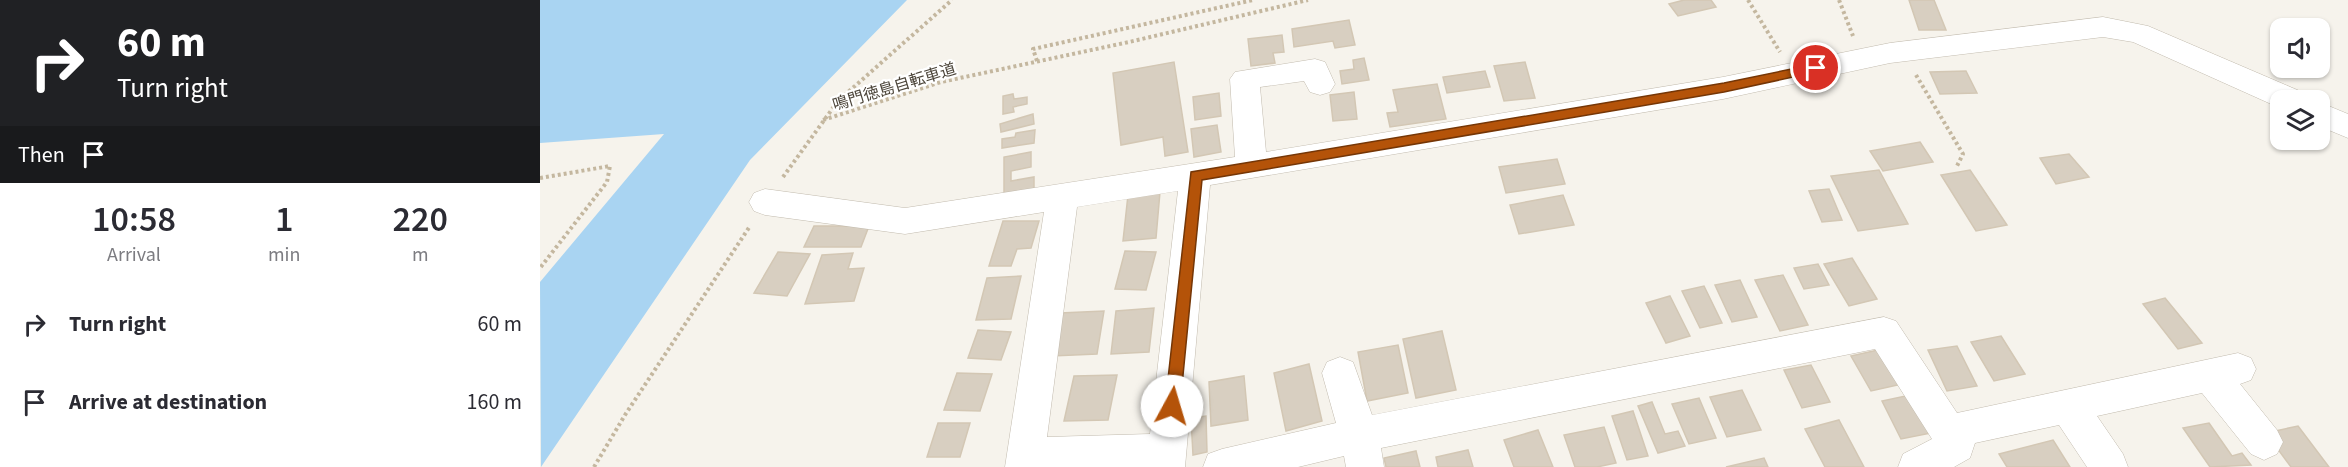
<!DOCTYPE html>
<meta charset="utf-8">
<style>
body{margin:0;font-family:"Source Sans 3","Noto Sans JP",sans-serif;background:#f7f7f7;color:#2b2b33;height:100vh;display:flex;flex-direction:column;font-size:22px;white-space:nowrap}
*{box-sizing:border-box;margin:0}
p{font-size:20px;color:#7c7c81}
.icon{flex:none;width:33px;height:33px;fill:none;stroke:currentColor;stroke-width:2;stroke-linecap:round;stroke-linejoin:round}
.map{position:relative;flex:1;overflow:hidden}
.details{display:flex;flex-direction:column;background:#fff;width:540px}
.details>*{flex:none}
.hud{background:#202124;color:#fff;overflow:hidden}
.controls{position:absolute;left:1730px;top:18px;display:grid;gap:12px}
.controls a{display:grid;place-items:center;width:60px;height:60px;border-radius:12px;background:#fff;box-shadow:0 2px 4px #0004;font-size:30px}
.pin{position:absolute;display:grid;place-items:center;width:51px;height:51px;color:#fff;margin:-26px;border:3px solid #fff;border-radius:50%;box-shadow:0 2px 6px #0007}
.me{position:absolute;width:66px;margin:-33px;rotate:6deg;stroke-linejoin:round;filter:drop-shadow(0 0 4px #0008)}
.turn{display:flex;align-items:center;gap:21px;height:126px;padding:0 18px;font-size:27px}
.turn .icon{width:78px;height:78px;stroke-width:2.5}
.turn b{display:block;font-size:42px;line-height:51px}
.then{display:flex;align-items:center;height:57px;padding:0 18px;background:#0003;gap:12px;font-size:22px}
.eta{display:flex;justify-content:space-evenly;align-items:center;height:102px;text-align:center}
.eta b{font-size:36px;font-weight:600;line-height:42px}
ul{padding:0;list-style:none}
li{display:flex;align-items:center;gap:18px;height:78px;padding:0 18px}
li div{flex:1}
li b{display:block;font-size:22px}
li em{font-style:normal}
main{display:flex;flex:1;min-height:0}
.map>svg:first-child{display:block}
.water{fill:#a9d4f2}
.building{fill:#d8cfc1;stroke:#d3c7b4;stroke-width:1.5}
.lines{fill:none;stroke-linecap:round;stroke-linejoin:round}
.minor-casing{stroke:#c2bbae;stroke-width:1}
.path{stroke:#c4b79f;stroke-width:4;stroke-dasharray:3 3;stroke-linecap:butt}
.minor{fill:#fff;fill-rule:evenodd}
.route{fill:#b45309;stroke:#753606;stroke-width:1.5}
.labels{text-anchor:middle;stroke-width:4.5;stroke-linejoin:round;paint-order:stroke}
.street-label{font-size:16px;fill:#4b4439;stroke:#fff}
</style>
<main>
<section class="details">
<div class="hud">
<div class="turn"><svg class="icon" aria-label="right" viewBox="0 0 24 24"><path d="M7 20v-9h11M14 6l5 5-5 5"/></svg><div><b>60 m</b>Turn right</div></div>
<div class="then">Then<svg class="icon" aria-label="arrive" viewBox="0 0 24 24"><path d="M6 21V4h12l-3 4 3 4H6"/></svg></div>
</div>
<div class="eta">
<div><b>10:58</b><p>Arrival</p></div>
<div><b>1</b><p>min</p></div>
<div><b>220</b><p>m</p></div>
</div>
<ul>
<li><svg class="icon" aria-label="right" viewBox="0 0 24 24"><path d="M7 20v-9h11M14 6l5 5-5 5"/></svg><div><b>Turn right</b></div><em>60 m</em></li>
<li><svg class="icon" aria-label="arrive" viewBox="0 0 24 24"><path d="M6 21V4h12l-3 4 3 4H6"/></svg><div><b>Arrive at destination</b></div><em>160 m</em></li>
</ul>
</section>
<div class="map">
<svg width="1808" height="467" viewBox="0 0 1808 467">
<rect width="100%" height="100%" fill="#f6f3ec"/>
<polygon class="water" points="0,0 367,0 210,160 1,467 0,282 124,134 0,143"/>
<g class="building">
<polygon points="1144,0 1171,0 1176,7 1138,16 1129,4"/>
<polygon points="1369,0 1394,0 1406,30 1379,30"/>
<polygon points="809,20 815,45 795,48 793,41 754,47 752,29"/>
<polygon points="742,35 744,52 733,53 735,63 711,66 708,39"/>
<polygon points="824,58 829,80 802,84 800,71 814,69 813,60"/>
<polygon points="634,62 648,152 625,156 623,137 581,145 573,73"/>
<polygon points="985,62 995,98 964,101 954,66"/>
<polygon points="945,71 950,87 907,93 903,77"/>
<polygon points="1426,71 1437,93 1400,94 1390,72"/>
<polygon points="897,84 906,119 850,127 847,113 858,112 853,90"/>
<polygon points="814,92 817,119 793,121 790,95"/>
<polygon points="679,93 681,116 655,120 653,97"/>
<polygon points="473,94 474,99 487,97 487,104 473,107 474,112 463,114 463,96"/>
<polygon points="493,114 494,124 461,132 460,124"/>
<polygon points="677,125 681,152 654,157 651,129"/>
<polygon points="495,130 494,143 462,148 462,139 475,137 476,133"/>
<polygon points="1380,142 1393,162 1343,171 1330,151"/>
<polygon points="491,152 491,167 471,171 471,181 494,177 494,190 464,195 464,157"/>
<polygon points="1529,154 1549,177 1516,184 1500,158"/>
<polygon points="1017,159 1025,184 966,193 959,167"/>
<polygon points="1339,170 1368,224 1318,231 1291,176"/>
<polygon points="1430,170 1467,225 1436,231 1401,175"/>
<polygon points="1289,189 1302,220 1282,222 1269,191"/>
<polygon points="620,192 616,238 583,241 588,195"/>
<polygon points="1023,195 1034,225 979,234 970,205"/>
<polygon points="463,221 499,221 491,248 477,249 471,266 449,266"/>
<polygon points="274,226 329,226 321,247 264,247"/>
<polygon points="585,251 616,252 606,290 575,289"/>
<polygon points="238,252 270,254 247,296 214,293"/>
<polygon points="313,253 308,269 324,268 314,301 265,304 282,255"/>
<polygon points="1312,258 1337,299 1309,306 1284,264"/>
<polygon points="1278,264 1289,285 1264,289 1254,268"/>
<polygon points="1243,275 1268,325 1240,331 1215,280"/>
<polygon points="481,276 471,319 436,320 447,278"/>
<polygon points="1200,280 1217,317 1192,322 1175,285"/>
<polygon points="1164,286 1182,323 1160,328 1142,291"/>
<polygon points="1130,296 1150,336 1126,343 1106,303"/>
<polygon points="1625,298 1662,343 1638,349 1603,304"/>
<polygon points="614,308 609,352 571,354 576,311"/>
<polygon points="564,311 557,354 512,356 520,313"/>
<polygon points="438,330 471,332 461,360 428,358"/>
<polygon points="902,331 916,390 876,398 863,339"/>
<polygon points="1461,336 1485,374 1454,381 1431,342"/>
<polygon points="858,345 868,393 827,401 818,352"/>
<polygon points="1417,346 1437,386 1407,391 1388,350"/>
<polygon points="1342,349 1362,384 1331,391 1311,356"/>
<polygon points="769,364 782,421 746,431 734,373"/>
<polygon points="1271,365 1290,402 1262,408 1244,370"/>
<polygon points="417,373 452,374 440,411 404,410"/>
<polygon points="577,375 568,420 524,421 534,376"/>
<polygon points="704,376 708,420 671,426 669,382"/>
<polygon points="1202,390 1221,430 1187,437 1170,397"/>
<polygon points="1370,395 1391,433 1361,439 1342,401"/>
<polygon points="1159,398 1176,438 1149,444 1132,404"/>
<polygon points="1112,402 1125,434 1138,431 1145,446 1118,453 1098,406"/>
<polygon points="1093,411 1108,456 1087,460 1072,416"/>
<polygon points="666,416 667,452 653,455 651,418"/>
<polygon points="1299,420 1324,467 1285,467 1265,429"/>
<polygon points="398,423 430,423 420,457 387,457"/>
<polygon points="1669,423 1692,456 1702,453 1711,465 1670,467 1643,428"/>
<polygon points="1758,426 1789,467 1751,467 1726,433"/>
<polygon points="1064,427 1076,463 1057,467 1035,467 1024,435"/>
<polygon points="998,430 1013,467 974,467 964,440"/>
<polygon points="1513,440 1530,467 1467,467 1459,454"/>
<polygon points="928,450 933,467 898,467 896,457"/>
<polygon points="876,451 880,467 846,467 844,458"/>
<polygon points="1224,458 1228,467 1186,467"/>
</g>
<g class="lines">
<g class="minor-casing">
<g id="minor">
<path d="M1563,17L1608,26L1762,92L1766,100H1740V108L1593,42L1563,37L1350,63L1183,99L670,185L645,467H465L504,212L365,234L225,215L214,211L209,202L214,193L225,189L365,208L695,157L690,79L695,72L775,59L785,62L795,84L790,92L780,95L770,92L764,81L720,87L726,152L1183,77L1350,43ZM638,191L610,434L507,437L537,207Z"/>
<polygon points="1779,102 1808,114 1808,138 1779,126"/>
<polygon points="1344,317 1356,321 1417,413 1698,353 1711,358 1716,369 1711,380 1700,384 1737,430 1743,442 1737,454 1724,460 1711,454 1662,393 1557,416 1583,454 1588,467 1547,467 1519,425 1435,443 1430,458 1414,467 1358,467 1363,454 1392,439 1335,349 841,448 844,467 806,467 804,456 758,467 663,467 668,454 682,449 796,423 782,373 787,362 800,357 813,362 832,415"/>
</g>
</g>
<g class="path">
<polyline points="1208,0 1240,52"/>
<polyline points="1299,0 1313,36"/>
<polyline points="497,61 493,49 713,0"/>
<polyline points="1376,75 1423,154 1416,168"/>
<polyline points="283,120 401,82 589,42 768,0"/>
<polyline points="243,177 298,101 412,0"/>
<polyline points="0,178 70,166 67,182 0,268"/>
<polyline points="54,467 85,415 210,226"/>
</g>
<use href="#minor" class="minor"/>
</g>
<polygon class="route" points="1276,64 1281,65 1281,71 1184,92 662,180 640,406 638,411 632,413 627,411 625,406 651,172 1184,83"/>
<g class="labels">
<g class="street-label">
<text transform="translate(354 86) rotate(-17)" y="6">鳴門徳島自転車道</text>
</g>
</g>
</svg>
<div class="controls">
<a><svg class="icon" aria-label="sound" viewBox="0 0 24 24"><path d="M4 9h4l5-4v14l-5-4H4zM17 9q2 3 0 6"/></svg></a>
<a><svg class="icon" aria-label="layers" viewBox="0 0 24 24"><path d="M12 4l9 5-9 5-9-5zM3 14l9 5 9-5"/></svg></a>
</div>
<div class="pin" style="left:1276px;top:68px;background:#d93025"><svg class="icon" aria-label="arrive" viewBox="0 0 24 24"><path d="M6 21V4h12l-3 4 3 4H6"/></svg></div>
<svg class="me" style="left:632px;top:406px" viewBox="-20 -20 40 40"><circle r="19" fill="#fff"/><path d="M0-13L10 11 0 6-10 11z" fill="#b45309"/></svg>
</div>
</main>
